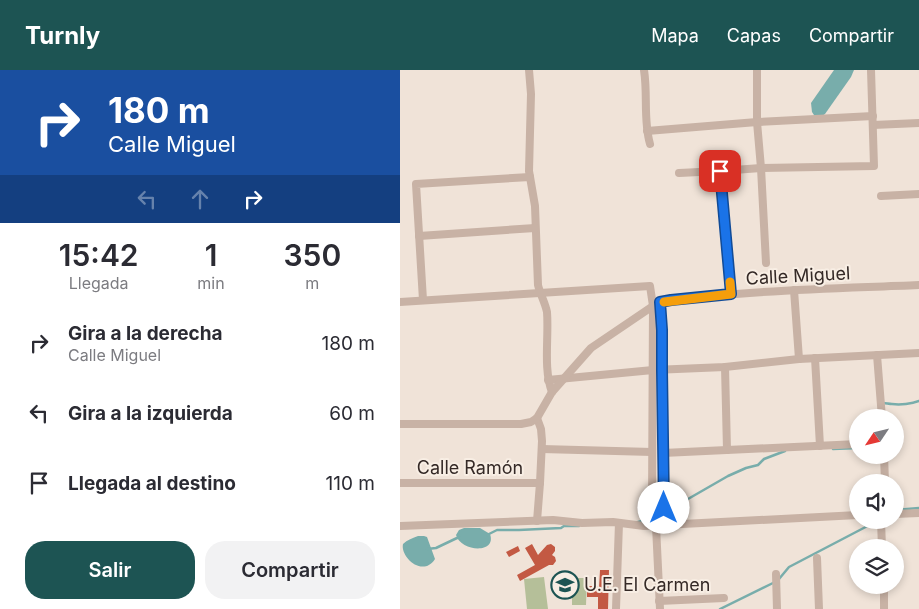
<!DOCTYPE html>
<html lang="es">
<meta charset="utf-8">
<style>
body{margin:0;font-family:Inter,sans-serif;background:#f2f2f3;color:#2b2b33;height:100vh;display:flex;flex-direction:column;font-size:19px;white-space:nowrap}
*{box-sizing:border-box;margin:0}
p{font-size:16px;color:#7c7c81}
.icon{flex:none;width:28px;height:28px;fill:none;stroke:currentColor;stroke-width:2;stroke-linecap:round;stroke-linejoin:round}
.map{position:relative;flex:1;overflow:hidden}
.drawer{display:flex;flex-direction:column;background:#fff;width:400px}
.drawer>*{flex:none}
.hud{background:#1a4fa0;color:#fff;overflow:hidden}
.needle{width:32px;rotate:235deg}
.buttons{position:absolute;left:449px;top:339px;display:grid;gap:10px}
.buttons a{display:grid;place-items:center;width:55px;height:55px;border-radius:50%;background:#fff;box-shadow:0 2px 8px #0003;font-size:25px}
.pin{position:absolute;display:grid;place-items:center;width:42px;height:42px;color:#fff;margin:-21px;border-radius:10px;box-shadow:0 2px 8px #0006}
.me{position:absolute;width:55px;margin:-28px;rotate:0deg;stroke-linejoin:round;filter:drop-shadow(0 0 4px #0008)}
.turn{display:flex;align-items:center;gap:18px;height:105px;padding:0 25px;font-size:22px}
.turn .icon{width:65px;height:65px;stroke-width:2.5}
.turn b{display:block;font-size:35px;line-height:42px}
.lanes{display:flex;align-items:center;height:48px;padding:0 25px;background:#0003;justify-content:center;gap:25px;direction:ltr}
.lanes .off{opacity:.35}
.eta{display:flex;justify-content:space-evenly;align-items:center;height:85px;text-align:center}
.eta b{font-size:30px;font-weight:600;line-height:35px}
.cta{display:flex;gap:10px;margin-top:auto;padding:10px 25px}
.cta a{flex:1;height:58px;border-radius:20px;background:#1d5453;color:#fff;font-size:20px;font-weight:600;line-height:58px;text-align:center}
.cta a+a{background:#f2f2f3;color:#2b2b33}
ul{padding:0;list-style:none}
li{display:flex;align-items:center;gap:15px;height:70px;padding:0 25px}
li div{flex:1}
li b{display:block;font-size:19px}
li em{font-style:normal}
header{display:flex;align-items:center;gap:30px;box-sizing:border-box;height:70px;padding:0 25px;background:#1d5453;color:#fff}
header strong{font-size:24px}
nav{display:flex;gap:28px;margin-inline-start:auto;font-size:18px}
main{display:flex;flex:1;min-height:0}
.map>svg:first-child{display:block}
.green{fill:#b5bf99}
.water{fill:#78adab}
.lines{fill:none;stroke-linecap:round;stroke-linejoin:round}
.stream{stroke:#78adab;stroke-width:2.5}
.building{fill:#c35943}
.street{stroke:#c8b2a5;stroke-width:8}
.route-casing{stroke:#114b97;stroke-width:12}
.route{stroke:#1a73e8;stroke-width:9}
.slow{stroke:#f59e0b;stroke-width:9}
.labels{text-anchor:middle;stroke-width:4;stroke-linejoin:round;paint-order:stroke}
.street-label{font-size:18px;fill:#342926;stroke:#f8eee4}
.poi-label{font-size:18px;fill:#342926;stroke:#f8eee4;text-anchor:start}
</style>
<header>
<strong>Turnly</strong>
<nav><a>Mapa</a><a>Capas</a><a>Compartir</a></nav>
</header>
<main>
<section class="drawer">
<div class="hud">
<div class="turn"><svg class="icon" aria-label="right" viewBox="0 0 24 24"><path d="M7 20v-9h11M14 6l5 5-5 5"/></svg><div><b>180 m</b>Calle Miguel</div></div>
<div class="lanes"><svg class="icon off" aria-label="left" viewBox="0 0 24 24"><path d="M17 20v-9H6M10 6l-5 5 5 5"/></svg><svg class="icon off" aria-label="ahead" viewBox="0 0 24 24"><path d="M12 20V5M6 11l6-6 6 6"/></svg><svg class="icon" aria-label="right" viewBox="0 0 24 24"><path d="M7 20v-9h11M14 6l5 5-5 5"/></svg></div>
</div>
<div class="eta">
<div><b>15:42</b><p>Llegada</p></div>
<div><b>1</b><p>min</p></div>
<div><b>350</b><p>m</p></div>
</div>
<ul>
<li><svg class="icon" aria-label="right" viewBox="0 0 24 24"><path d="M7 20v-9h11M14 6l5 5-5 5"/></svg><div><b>Gira a la derecha</b><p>Calle Miguel</p></div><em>180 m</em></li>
<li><svg class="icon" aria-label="left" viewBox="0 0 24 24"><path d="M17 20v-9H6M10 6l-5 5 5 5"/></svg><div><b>Gira a la izquierda</b></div><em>60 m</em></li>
<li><svg class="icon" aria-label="arrive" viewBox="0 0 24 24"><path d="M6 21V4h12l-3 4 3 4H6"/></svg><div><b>Llegada al destino</b></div><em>110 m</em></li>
</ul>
<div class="cta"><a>Salir</a><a>Compartir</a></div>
</section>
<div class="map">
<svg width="519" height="539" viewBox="0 0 519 539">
<rect width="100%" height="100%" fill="#f0e3d8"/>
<g class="green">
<polygon points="144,507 148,539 127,539 124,509"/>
<polygon points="172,508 187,508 186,535 172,535"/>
</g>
<g class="water">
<polygon points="434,0 454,0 451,7 425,44 422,46 414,45 412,42 411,33"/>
<path d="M64,458H80L90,464C97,484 61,482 56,465L59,460Z"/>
<path d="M18,466H24L27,467L35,489C23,508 0,487 3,474C7,470 13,468 18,466Z"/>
</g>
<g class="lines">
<g class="stream">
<path d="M483,333C486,333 489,334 492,334C500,335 512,334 519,331"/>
<polyline points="433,379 458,378"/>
<polyline points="268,436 281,433 328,406 346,398 358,395 364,389 385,381"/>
<polyline points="495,440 519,438"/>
<path d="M238,452C247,451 251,443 258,439"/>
<polyline points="87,465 97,460 119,460 161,458 164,456 179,456"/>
<polyline points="27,479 36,478 57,468 60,468"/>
<polyline points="320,539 373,513 379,509 389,497 479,450"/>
</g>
</g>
<g class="building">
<polygon points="132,474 138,485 147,475 151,474 155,477 155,481 152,485 155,487 156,491 153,495 149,495 120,511 117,505 135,495 125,478"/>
<polygon points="118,476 120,481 109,487 106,482"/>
<polygon points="200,500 209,500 208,539 198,539 198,527 187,527 187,516 197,516 199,518"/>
</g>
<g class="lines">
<g class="street">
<path d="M129,0L131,24L129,101L135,136L138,215C140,224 145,232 147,242C149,268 143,298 152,322"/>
<path d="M244,0C248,25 243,50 250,74"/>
<polyline points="357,0 357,52 361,98 366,193"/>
<polyline points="473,55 519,53"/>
<polyline points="247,61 357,52 473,46"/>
<polyline points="320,101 331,224"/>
<polyline points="279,103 320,101 361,98 474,96 471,0"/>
<polyline points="481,126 519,124"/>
<polyline points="19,166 135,158"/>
<polyline points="394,220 399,289"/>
<polyline points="23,230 16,114 130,107"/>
<polyline points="0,232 250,216 253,236 252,433"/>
<polyline points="260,232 262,260 262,300 263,456"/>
<polyline points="477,285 482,348"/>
<polyline points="415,288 420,376"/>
<polyline points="325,297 327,380"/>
<polyline points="148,310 253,300 325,297 399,289 519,283"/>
<polyline points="137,348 141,359 142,371 140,413 137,451"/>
<path d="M0,354H121L131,352L137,348L152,322L191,278L253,236C271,227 293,228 313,226C382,219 450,218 519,215"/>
<polyline points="142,379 252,382"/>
<polyline points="263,383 458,374"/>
<polyline points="484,385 485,412"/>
<polyline points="0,413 140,413"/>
<polyline points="495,444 519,443"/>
<polyline points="481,450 482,478"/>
<polyline points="0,456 153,450 182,453 213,452 244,456 458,445"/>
<polyline points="256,456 260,539"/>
<polyline points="417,488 419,539"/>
<polyline points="376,504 377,539"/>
<polyline points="484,515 484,539"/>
<polyline points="259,531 324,528"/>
<polyline points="216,539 219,453"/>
</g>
</g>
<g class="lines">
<g class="route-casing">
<polyline id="route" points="264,438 262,300 262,260 260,232 271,230 331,224 320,101"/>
</g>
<use href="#route" class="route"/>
<polyline class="slow" points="264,232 331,224 330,212"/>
</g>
<defs>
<g id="school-ring" transform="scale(1.4375)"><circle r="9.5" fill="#f8eee4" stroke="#1d5453" stroke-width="1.5"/><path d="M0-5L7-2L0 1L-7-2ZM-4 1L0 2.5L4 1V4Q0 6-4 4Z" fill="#1d5453"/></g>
</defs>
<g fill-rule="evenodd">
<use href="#school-ring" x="165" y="515"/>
</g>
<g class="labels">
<g class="street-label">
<text transform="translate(398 206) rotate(-3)" y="6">Calle Miguel</text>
<text x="70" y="404">Calle Ramón</text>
</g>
<g class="poi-label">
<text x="184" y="521">U.E. El Carmen</text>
</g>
</g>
</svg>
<div class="buttons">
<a><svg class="needle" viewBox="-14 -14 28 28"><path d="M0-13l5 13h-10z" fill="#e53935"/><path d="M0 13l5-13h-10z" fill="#7c7c81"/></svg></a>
<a><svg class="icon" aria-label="sound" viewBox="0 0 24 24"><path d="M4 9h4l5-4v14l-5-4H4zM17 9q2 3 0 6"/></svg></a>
<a><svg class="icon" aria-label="layers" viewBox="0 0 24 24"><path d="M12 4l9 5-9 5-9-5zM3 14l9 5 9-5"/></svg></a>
</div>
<div class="pin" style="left:320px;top:101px;background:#d93025"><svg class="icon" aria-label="arrive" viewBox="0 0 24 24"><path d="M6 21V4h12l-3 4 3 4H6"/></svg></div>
<svg class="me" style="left:264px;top:438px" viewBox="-20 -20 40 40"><circle r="19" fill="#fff"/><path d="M0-13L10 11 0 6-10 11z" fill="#1a73e8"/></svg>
</div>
</main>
